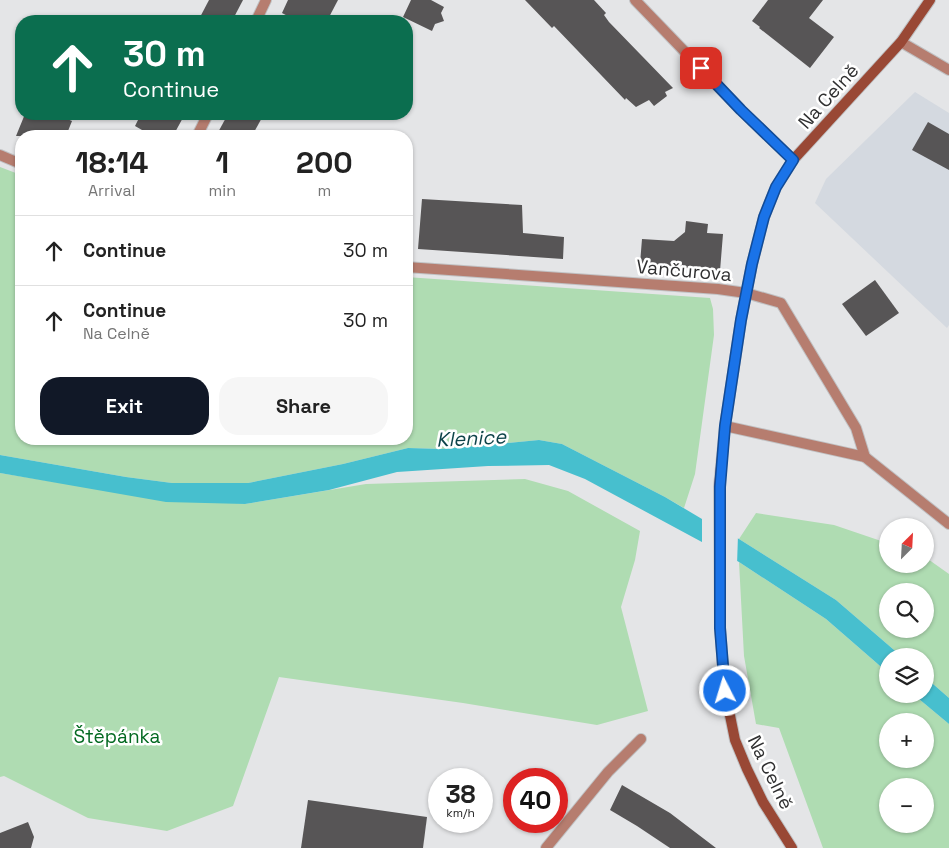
<!DOCTYPE html>
<meta charset="utf-8">
<style>
body{margin:0;font-family:"Space Grotesk",sans-serif;background:#f6f6f6;color:#222;height:100vh;display:flex;flex-direction:column;font-size:19px;white-space:nowrap}
*{box-sizing:border-box;margin:0}
p{font-size:16px;color:#767676}
.icon{flex:none;width:28px;height:28px;fill:none;stroke:currentColor;stroke-width:2;stroke-linecap:round;stroke-linejoin:round}
.map{position:relative;flex:1;overflow:hidden}
.drawer{position:absolute;left:15px;top:130px;width:398px;height:315px;display:flex;flex-direction:column;background:#fff;border-radius:20px;box-shadow:0 1px 4px #0004}
.drawer>*{flex:none}
.guide{position:absolute;left:15px;top:15px;width:398px;height:105px;border-radius:20px;box-shadow:0 1px 4px #0004;background:#0b6e4f;color:#fff;overflow:hidden}
.needle{width:32px;rotate:24deg}
.controls{position:absolute;left:879px;top:518px;display:grid;gap:10px}
.controls a{display:grid;place-items:center;width:55px;height:55px;border-radius:50%;background:#fff;box-shadow:0 1px 4px #0004;font-size:25px}
.speed{position:absolute;left:428px;top:768px;display:flex;gap:10px;font-size:25px;font-weight:700;text-align:center}
.speed>*{display:grid;place-content:center;width:65px;height:65px;border-radius:50%;background:#fff;box-shadow:0 1px 4px #0004;line-height:1}
.speed small{font-size:12px;font-weight:400}
.speed .limit{border:8px solid #d22;background:#fff;color:#111}
.pin{position:absolute;display:grid;place-items:center;width:42px;height:42px;color:#fff;margin:-21px;border-radius:10px;box-shadow:0 2px 8px #0006}
.me{position:absolute;width:55px;margin:-28px;rotate:355deg;stroke-linejoin:round;filter:drop-shadow(0 0 4px #0008)}
.turn{display:flex;align-items:center;gap:18px;height:105px;padding:0 25px;font-size:22px}
.turn .icon{width:65px;height:65px;stroke-width:2.5}
.turn b{display:block;font-size:35px;line-height:42px}
.eta{display:flex;justify-content:space-evenly;align-items:center;height:85px;text-align:center}
.eta b{font-size:30px;font-weight:700;line-height:35px}
.cta{display:flex;gap:10px;margin-top:auto;padding:10px 25px}
.cta a{flex:1;height:58px;border-radius:20px;background:#111827;color:#fff;font-size:20px;font-weight:700;line-height:58px;text-align:center}
.cta a+a{background:#f6f6f6;color:#222}
ul{padding:0;list-style:none}
li{display:flex;align-items:center;gap:15px;height:70px;padding:0 25px;border-top:1px solid #e0e0e0}
li div{flex:1}
li b{display:block;font-size:19px}
li em{font-style:normal}
.map>svg:first-child{display:block}
.built{fill:#d4d9e0}
.green{fill:#afdcb2;fill-rule:evenodd}
.water{fill:#47bfce}
.pier{fill:#e4e5e7}
.building{fill:#575556}
.lines{fill:none;stroke-linecap:round;stroke-linejoin:round}
.street-casing{stroke:#c0c1c3;stroke-width:12}
.secondary-casing{stroke:#c0c1c3;stroke-width:12}
.street{stroke:#b67d6f;stroke-width:10}
.secondary{stroke:#994835;stroke-width:10}
.route-casing{stroke:#114b97;stroke-width:12}
.route{stroke:#1a73e8;stroke-width:9}
.labels{text-anchor:middle;stroke-width:5;stroke-linejoin:round;paint-order:stroke}
.street-label{font-size:19px;fill:#303031;stroke:#fff}
.park-label{font-size:19px;fill:#036921;stroke:#fff}
.water-label{font-size:20px;font-style:italic;fill:#0e444a;stroke:#fff}
</style>
<div class="map">
<svg width="949" height="848" viewBox="0 0 949 848">
<rect width="100%" height="100%" fill="#e4e5e7"/>
<polygon class="built" points="915,92 949,113 949,325 947,328 815,203 826,179"/>
<g class="green">
<polygon points="0,167 21,175 21,439 406,439 406,277 710,298 713,309 714,335 695,474 684,508 665,497 562,444 539,440 442,449 408,448 343,464 248,483 172,483 126,477 0,455"/>
<polygon points="0,473 55,482 245,504 366,484 525,479 568,491 640,531 635,560 621,607 648,711 597,725 463,703 279,677 233,806 167,831 88,818 4,776 0,777"/>
<path d="M756,513L834,525L887,543L888,564H925V557L949,574V698L925,677V656H901L836,600L739,539ZM888,591H925V629H888Z"/>
<path d="M739,562L826,619L887,672L888,694H913L949,724V848H823L779,728L756,724L744,656ZM888,721H925V759H888ZM888,786H925V824H888Z"/>
</g>
<g class="water">
<polygon points="539,440 562,444 665,497 702,519 739,539 836,600 901,656 888,656 887,672 826,619 739,562 585,479 549,465 488,466 397,472 329,490 245,504 166,502 0,473 0,455 126,477 172,483 248,483 343,464 408,448 442,449"/>
<polygon points="925,677 949,698 949,724 913,694 925,694"/>
</g>
<polygon class="pier" points="702,516 738,535 737,565 702,546"/>
<g class="building">
<polygon points="209,0 243,0 232,21 198,21"/>
<polygon points="288,0 338,0 327,21 297,21 282,13"/>
<polygon points="411,0 431,0 444,7 441,13 444,21 435,24 432,31 403,17"/>
<polygon points="525,0 594,0 606,13 604,15 609,22 673,88 665,92 667,96 654,106 649,100 636,107 626,98 625,100 554,26 552,28"/>
<polygon points="768,0 823,0 809,18 834,37 810,68 759,28 760,27 752,21"/>
<polygon points="25,114 55,114 72,121 66,136 16,136"/>
<polygon points="141,114 185,114 173,136 139,136 142,130 135,126"/>
<polygon points="228,114 264,114 252,136 216,136"/>
<polygon points="928,122 949,134 949,170 912,150"/>
<polygon points="422,199 522,205 523,233 564,237 563,259 418,249"/>
<polygon points="686,221 708,224 707,233 723,234 720,271 640,264 642,239 674,241 685,232"/>
<polygon points="875,280 899,313 866,336 842,304"/>
<polygon points="622,785 670,813 716,848 670,848 637,826 610,810"/>
<polygon points="308,800 427,817 423,848 301,848"/>
<polygon points="28,822 34,837 31,848 0,848 0,833"/>
</g>
<g class="lines">
<g class="street-casing">
<g id="street">
<polyline points="635,0 741,110 793,160"/>
<polyline points="256,21 266,0"/>
<polyline points="901,42 949,70"/>
<polyline points="197,136 208,114"/>
<polyline points="0,155 21,164"/>
<polyline points="406,267 718,289 746,293 781,303 856,428 865,457"/>
<polyline points="725,426 865,457 949,524"/>
<polyline points="546,848 608,772 641,739"/>
</g>
</g>
<g class="secondary-casing">
<polyline id="secondary" points="792,848 763,802 747,769 735,740 725,691 720,628 719,487 725,426 741,320 752,264 764,217 776,187 793,160 901,42 930,0"/>
</g>
<use href="#street" class="street"/>
<use href="#secondary" class="secondary"/>
</g>
<g class="lines">
<g class="route-casing">
<polyline id="route" points="701,68 741,110 793,160 776,187 764,217 752,264 741,320 725,426 720,487 720,628 725,691"/>
</g>
<use href="#route" class="route"/>
</g>
<g class="labels">
<g class="street-label">
<text transform="translate(828 96) rotate(-48)" y="7">Na Celně</text>
<text transform="translate(684 270) rotate(5)" y="7">Vančurova</text>
<text transform="translate(771 772) rotate(64)" y="7">Na Celně</text>
</g>
<g class="park-label">
<text x="117" y="743">Štěpánka</text>
</g>
<g class="water-label">
<text transform="translate(471 438) rotate(-3)" y="7">Klenice</text>
</g>
</g>
</svg>
<div class="controls">
<a><svg class="needle" viewBox="-14 -14 28 28"><path d="M0-13l5 13h-10z" fill="#e53935"/><path d="M0 13l5-13h-10z" fill="#767676"/></svg></a>
<a><svg class="icon" aria-label="search" viewBox="0 0 24 24"><circle cx="10" cy="10" r="6"/><path d="M15 15l6 6"/></svg></a>
<a><svg class="icon" aria-label="layers" viewBox="0 0 24 24"><path d="M12 4l9 5-9 5-9-5zM3 14l9 5 9-5"/></svg></a>
<a>+</a>
<a>−</a>
</div>
<div class="speed"><div>38<small>km/h</small></div><div class="limit">40</div></div>
<div class="pin" style="left:701px;top:68px;background:#d93025"><svg class="icon" aria-label="arrive" viewBox="0 0 24 24"><path d="M6 21V4h12l-3 4 3 4H6"/></svg></div>
<svg class="me" style="left:725px;top:691px" viewBox="-20 -20 40 40"><circle r="17" fill="#1a73e8" stroke="#fff" stroke-width="3"/><path d="M0-11L8 9 0 5-8 9z" fill="#fff"/></svg>
<div class="guide">
<div class="turn"><svg class="icon" aria-label="ahead" viewBox="0 0 24 24"><path d="M12 20V5M6 11l6-6 6 6"/></svg><div><b>30 m</b>Continue</div></div>
</div>
<section class="drawer">
<div class="eta">
<div><b>18:14</b><p>Arrival</p></div>
<div><b>1</b><p>min</p></div>
<div><b>200</b><p>m</p></div>
</div>
<ul>
<li><svg class="icon" aria-label="ahead" viewBox="0 0 24 24"><path d="M12 20V5M6 11l6-6 6 6"/></svg><div><b>Continue</b></div><em>30 m</em></li>
<li><svg class="icon" aria-label="ahead" viewBox="0 0 24 24"><path d="M12 20V5M6 11l6-6 6 6"/></svg><div><b>Continue</b><p>Na Celně</p></div><em>30 m</em></li>
</ul>
<div class="cta"><a>Exit</a><a>Share</a></div>
</section>
</div>
